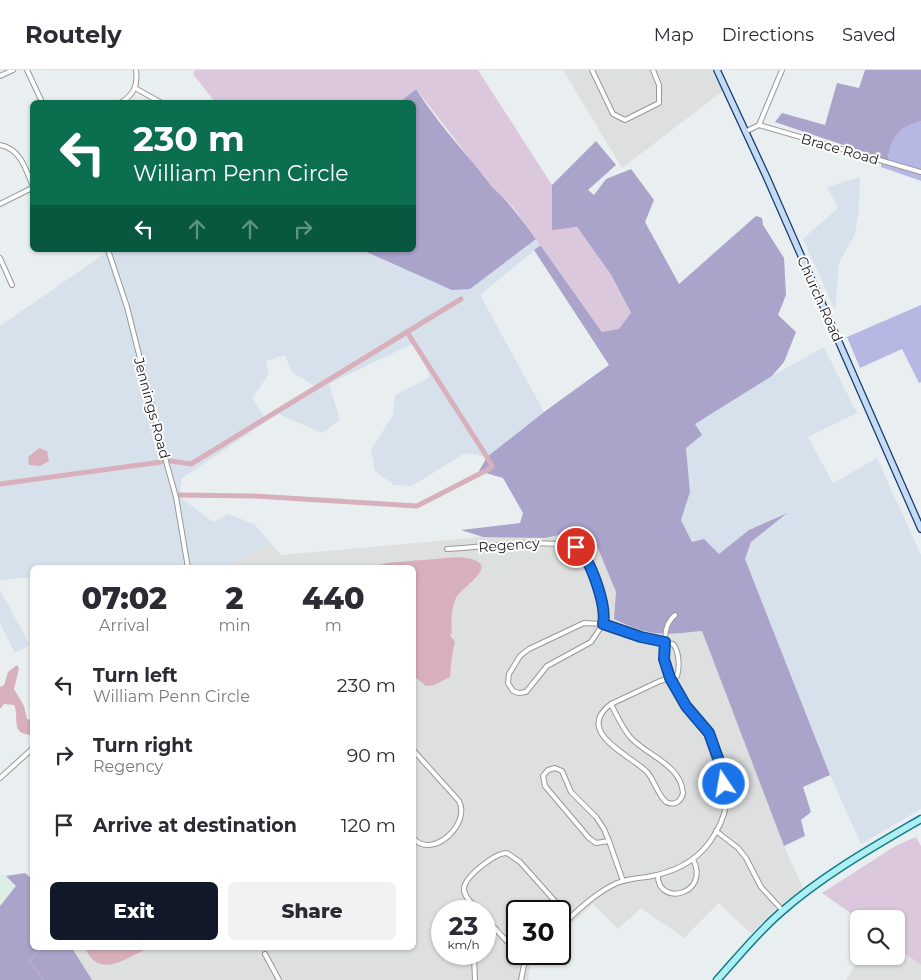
<!DOCTYPE html>
<style>
body{margin:0;font-family:Montserrat,sans-serif;background:#f2f2f3;color:#2b2b33;height:100vh;display:flex;flex-direction:column;font-size:19px;white-space:nowrap}
*{box-sizing:border-box;margin:0}
p{font-size:16px;color:#7c7c81}
.icon{flex:none;width:28px;height:28px;fill:none;stroke:currentColor;stroke-width:2;stroke-linecap:round;stroke-linejoin:round}
.map{position:relative;flex:1;overflow:hidden}
.panel{position:absolute;left:30px;top:495px;width:386px;height:385px;display:flex;flex-direction:column;background:#fff;border-radius:8px;box-shadow:0 1px 4px #0004}
.panel>*{flex:none}
.top-card{position:absolute;left:30px;top:30px;width:386px;height:152px;border-radius:8px;box-shadow:0 1px 4px #0004;background:#0b6e4f;color:#fff;overflow:hidden}
.buttons{position:absolute;left:850px;top:840px;display:grid;gap:10px}
.buttons a{display:grid;place-items:center;width:55px;height:55px;border-radius:8px;background:#fff;box-shadow:0 1px 4px #0004;font-size:25px}
.speed{position:absolute;left:431px;top:830px;display:flex;gap:10px;font-size:25px;font-weight:700;text-align:center}
.speed>*{display:grid;place-content:center;width:65px;height:65px;border-radius:50%;background:#fff;box-shadow:0 1px 4px #0004;line-height:1}
.speed small{font-size:12px;font-weight:400}
.speed .limit{border:2px solid #111;border-radius:8px;background:#fff;color:#111}
.pin{position:absolute;display:grid;place-items:center;width:42px;height:42px;color:#fff;margin:-21px;border:2px solid #fff;border-radius:50%;box-shadow:0 1px 5px #0007}
.me{position:absolute;width:55px;margin:-28px;rotate:348deg;stroke-linejoin:round;filter:drop-shadow(0 0 4px #0008)}
.turn{display:flex;align-items:center;gap:18px;height:105px;padding:0 20px;font-size:22px}
.turn .icon{width:65px;height:65px;stroke-width:2.5}
.turn b{display:block;font-size:35px;line-height:42px}
.lanes{display:flex;align-items:center;height:48px;padding:0 20px;background:#0003;justify-content:center;gap:25px;direction:ltr}
.lanes .off{opacity:.35}
.eta{display:flex;justify-content:space-evenly;align-items:center;height:85px;text-align:center}
.eta b{font-size:30px;font-weight:800;line-height:35px}
.primary-button{display:flex;gap:10px;margin-top:auto;padding:10px 20px}
.primary-button a{flex:1;height:58px;border-radius:8px;background:#111827;color:#fff;font-size:20px;font-weight:800;line-height:58px;text-align:center}
.primary-button a+a{background:#f2f2f3;color:#2b2b33}
ul{padding:0;list-style:none}
li{display:flex;align-items:center;gap:15px;height:70px;padding:0 20px}
li div{flex:1}
li b{display:block;font-size:19px}
li em{font-style:normal}
header{display:flex;align-items:center;gap:30px;box-sizing:border-box;height:70px;padding:0 25px;background:#fff;border-bottom:1px solid #e1e1e2}
header strong{font-size:24px}
nav{display:flex;gap:28px;margin-inline-start:auto;font-size:18px}
.map>svg:first-child{display:block}
.residential{fill:#dedfdf;fill-rule:evenodd}
.commercial{fill:#dbefe5}
.farmland{fill:#d7e1ec}
.grass{fill:#b6b8e3}
.forest{fill:#aaa3ca}
.wetland{fill:#dcc8dc}
.water{fill:#d8b0bc}
.lines{fill:none;stroke-linecap:round;stroke-linejoin:round}
.stream{stroke:#d8b0bc;stroke-width:1}
.canal{stroke:#d8b0bc;stroke-width:5}
.minor-casing{stroke:#989898;stroke-width:6}
.secondary-casing{stroke:#143a6d;stroke-width:8}
.primary-casing{stroke:#147b8b;stroke-width:9}
.minor{stroke:#fff;stroke-width:4}
.secondary{stroke:#c5dbf3;stroke-width:5.5}
.primary{stroke:#aeeff1;stroke-width:6}
.route-casing{stroke:#114b97;stroke-width:12}
.route{stroke:#1a73e8;stroke-width:9}
.labels{text-anchor:middle;stroke-width:4;stroke-linejoin:round;paint-order:stroke}
.street-label{font-size:14px;fill:#212121;stroke:#fff}
</style>
<header>
<strong>Routely</strong>
<nav><a>Map</a><a>Directions</a><a>Saved</a></nav>
</header>
<div class="map">
<svg width="921" height="910" viewBox="0 0 921 910">
<rect width="100%" height="100%" fill="#e9eff0"/>
<g class="residential">
<polygon points="563,0 711,0 723,21 622,98"/>
<path d="M583,460L592,463L616,522L661,565L702,561L784,776L803,818L770,844L751,864L719,833L684,868L641,838L618,859L593,834L560,865V841H518V884H540L531,892L528,910H92L72,878H414V498L226,497L229,495L271,473L281,485L483,467L545,468ZM442,841H485V884H442Z"/>
<polygon points="896,877 921,895 921,910 846,910 861,886 896,886"/>
</g>
<polygon class="commercial" points="0,804 6,806 16,816 0,836"/>
<g class="farmland">
<polygon points="860,107 859,138 855,164 839,193 835,240 803,169 838,138 827,117"/>
<polygon points="536,169 541,175 480,225 544,342 487,387 465,383 412,416 394,415 375,401 371,380 393,345 395,325 430,307 414,273 329,314 340,350 322,363 277,343 316,317 292,302 285,285 266,291 269,304 252,328 267,351 181,409 180,427 213,452 228,444 254,454 271,473 226,497 32,498 32,507 0,510 0,256 110,180 362,180 400,197 470,219"/>
<polygon points="824,277 857,343 808,367 833,413 877,388 921,485 921,739 861,774 830,705 745,489 751,472 784,444 749,460 719,485 692,472 681,450 690,422 686,378 695,354 772,306"/>
<polygon points="0,520 30,575 15,583 0,553"/>
</g>
<g class="grass">
<path d="M921,51V111L881,97V87L888,89C891,66 898,58 921,51Z"/>
<polygon points="921,235 921,312 919,313 902,279 860,298 847,267"/>
</g>
<g class="forest">
<path d="M865,0H921V51C898,58 891,66 888,90L775,52L782,43L825,55L837,13L859,18Z"/>
<path d="M416,19C450,73 499,117 536,169L470,219L452,220L362,180H414V32H399Z"/>
<path d="M596,71L616,95L588,120L594,125L606,109L631,99L654,130L645,152L679,214L756,146L762,148L763,155L784,188L786,225L778,245L796,262L784,292L772,306L695,354L702,365L686,378L690,422L681,450L692,472L704,469L719,484L749,460L787,443L751,472L745,489L830,705L803,717L811,742L801,750L805,766L784,776L702,561C662,565 651,567 614,549L616,522L592,464L583,460L545,468L483,467L461,460L520,453L523,443L503,408L479,401L487,387L544,342L609,295L534,180L541,175L602,262L631,243L611,205L577,157L552,161V115Z"/>
<polygon points="25,803 32,809 32,878 72,878 92,910 0,910 0,836 16,816 6,806"/>
</g>
<g class="wetland">
<polygon points="195,0 478,0 552,115 552,160 577,157 611,205 631,243 619,259 602,262 513,137 492,117 416,19 399,32 215,32 193,4"/>
<polygon points="916,767 921,776 921,895 896,877 896,849 859,849 822,823 897,775"/>
</g>
<g class="water">
<polygon points="39,378 47,381 49,391 40,396 29,395 28,387"/>
<path d="M459,487C508,492 463,515 456,528C451,539 451,551 452,563L450,565L455,572C452,581 451,597 450,607L434,615L426,616L414,606V498L374,497L386,493Z"/>
<path d="M17,595L19,598L14,619L24,636L27,649L32,650V665C9,664 20,648 14,635L4,634L0,639V617L4,615L8,602Z"/>
<path d="M85,878H148C126,888 99,910 85,878Z"/>
</g>
<g class="lines">
<g class="stream">
<polyline points="161,392 171,391"/>
<polyline points="42,878 29,891 44,910"/>
</g>
<g class="canal">
<polyline points="171,391 191,394 461,229"/>
<polyline points="0,414 161,392"/>
<polyline points="177,425 254,426 417,436 489,399 492,396 487,387 407,262"/>
</g>
<g class="minor-casing">
<g id="minor">
<polyline points="27,0 42,32"/>
<polyline points="592,0 613,44 625,50 659,33 659,15 653,0"/>
<polyline points="0,6 13,0"/>
<polyline points="135,18 160,32"/>
<path d="M122,32C134,24 138,15 136,0"/>
<polyline points="759,55 921,102"/>
<polyline points="745,62 759,55 782,0"/>
<path d="M0,75C20,79 25,97 32,114"/>
<polyline points="0,134 32,118"/>
<polyline points="108,180 127,237 167,395 176,427 188,498"/>
<polyline points="0,188 12,215"/>
<path d="M447,479C472,478 563,466 579,480C589,488 592,502 596,514C600,528 607,540 603,554L641,567L673,574C679,581 680,597 677,606L660,611L611,634"/>
<polygon points="584,553 603,554 591,572 547,596 526,622 519,623 513,621 508,613 509,604 520,586 529,579"/>
<path d="M611,634C617,646 623,659 631,668C648,686 681,695 683,723C681,732 674,736 666,732C657,724 655,711 647,702C632,686 573,662 611,634Z"/>
<path d="M414,681L459,731C471,754 433,789 414,769"/>
<polygon points="555,698 562,701 571,722 596,747 604,759 609,771 596,773 589,768 545,716 543,706 548,700"/>
<polyline points="0,708 32,679"/>
<polyline points="716,761 738,778 746,788 761,817 783,841"/>
<polyline points="609,771 623,811"/>
<path d="M658,805C657,837 711,825 693,789"/>
<path d="M479,841C474,835 464,828 464,819C464,807 495,783 507,783L520,792L570,848"/>
<polyline points="485,848 518,883"/>
<path d="M560,857C577,841 595,823 617,813C627,809 637,808 647,807C671,803 694,793 709,773C717,762 724,748 726,735C728,716 719,678 708,662C703,654 696,649 690,642C674,623 664,601 665,576C665,564 665,554 675,545"/>
<polyline points="485,871 496,859"/>
<polyline points="265,884 279,910"/>
<polyline points="518,884 526,892"/>
<polyline points="475,910 474,886 476,884"/>
<polyline points="521,910 524,895 532,884"/>
</g>
</g>
<g class="secondary-casing">
<polyline id="secondary" points="717,0 767,108 921,459"/>
</g>
<g class="primary-casing">
<path id="primary" d="M717,910C738,887 757,863 780,843C823,805 873,777 921,749"/>
</g>
<use href="#minor" class="minor"/>
<use href="#secondary" class="secondary"/>
<use href="#primary" class="primary"/>
</g>
<g class="lines">
<g class="route-casing">
<path id="route" d="M576,477C591,488 607,537 603,554L641,567L665,572L664,589L670,608L686,636L709,663L720,694L724,714"/>
</g>
<use href="#route" class="route"/>
</g>
<g class="labels">
<g class="street-label">
<text transform="translate(840 79) rotate(16)" y="5">Brace Road</text>
<text transform="translate(820 229) rotate(66)" y="5">Church Road</text>
<text transform="translate(152 338) rotate(75)" y="5">Jennings Road</text>
<text transform="translate(509 475) rotate(-4)" y="5">Regency</text>
</g>
</g>
</svg>
<div class="buttons">
<a><svg class="icon" aria-label="search" viewBox="0 0 24 24"><circle cx="10" cy="10" r="6"/><path d="M15 15l6 6"/></svg></a>
</div>
<div class="speed"><div>23<small>km/h</small></div><div class="limit">30</div></div>
<div class="pin" style="left:576px;top:477px;background:#d93025"><svg class="icon" aria-label="arrive" viewBox="0 0 24 24"><path d="M6 21V4h12l-3 4 3 4H6"/></svg></div>
<svg class="me" style="left:724px;top:714px" viewBox="-20 -20 40 40"><circle r="17" fill="#1a73e8" stroke="#fff" stroke-width="3"/><path d="M0-11L8 9 0 5-8 9z" fill="#fff"/></svg>
<div class="top-card">
<div class="turn"><svg class="icon" aria-label="left" viewBox="0 0 24 24"><path d="M17 20v-9H6M10 6l-5 5 5 5"/></svg><div><b>230 m</b>William Penn Circle</div></div>
<div class="lanes"><svg class="icon" aria-label="left" viewBox="0 0 24 24"><path d="M17 20v-9H6M10 6l-5 5 5 5"/></svg><svg class="icon off" aria-label="ahead" viewBox="0 0 24 24"><path d="M12 20V5M6 11l6-6 6 6"/></svg><svg class="icon off" aria-label="ahead" viewBox="0 0 24 24"><path d="M12 20V5M6 11l6-6 6 6"/></svg><svg class="icon off" aria-label="right" viewBox="0 0 24 24"><path d="M7 20v-9h11M14 6l5 5-5 5"/></svg></div>
</div>
<section class="panel">
<div class="eta">
<div><b>07:02</b><p>Arrival</p></div>
<div><b>2</b><p>min</p></div>
<div><b>440</b><p>m</p></div>
</div>
<ul>
<li><svg class="icon" aria-label="left" viewBox="0 0 24 24"><path d="M17 20v-9H6M10 6l-5 5 5 5"/></svg><div><b>Turn left</b><p>William Penn Circle</p></div><em>230 m</em></li>
<li><svg class="icon" aria-label="right" viewBox="0 0 24 24"><path d="M7 20v-9h11M14 6l5 5-5 5"/></svg><div><b>Turn right</b><p>Regency</p></div><em>90 m</em></li>
<li><svg class="icon" aria-label="arrive" viewBox="0 0 24 24"><path d="M6 21V4h12l-3 4 3 4H6"/></svg><div><b>Arrive at destination</b></div><em>120 m</em></li>
</ul>
<div class="primary-button"><a>Exit</a><a>Share</a></div>
</section>
</div>
